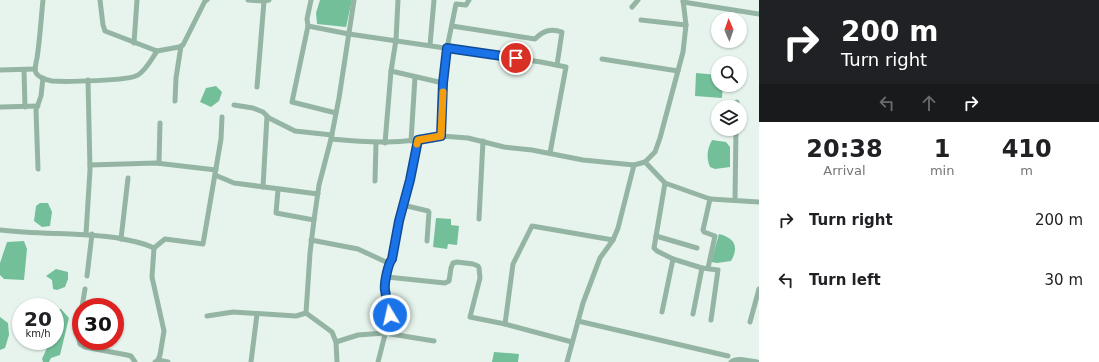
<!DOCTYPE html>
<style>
body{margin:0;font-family:"DejaVu Sans",sans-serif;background:#f6f6f6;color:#202124;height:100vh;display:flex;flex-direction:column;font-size:15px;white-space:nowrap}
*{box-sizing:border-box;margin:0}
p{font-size:13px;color:#757577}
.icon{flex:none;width:22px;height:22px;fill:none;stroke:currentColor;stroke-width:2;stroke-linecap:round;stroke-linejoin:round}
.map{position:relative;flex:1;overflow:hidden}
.drawer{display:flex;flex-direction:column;background:#fff;width:340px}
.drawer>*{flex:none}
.hud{background:#202124;color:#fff;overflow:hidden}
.needle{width:26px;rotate:358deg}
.controls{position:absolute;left:711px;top:12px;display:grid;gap:8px}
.controls a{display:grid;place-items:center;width:36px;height:36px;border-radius:50%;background:#fff;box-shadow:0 1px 3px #0004;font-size:20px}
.speed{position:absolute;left:12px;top:298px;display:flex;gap:8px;font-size:20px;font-weight:700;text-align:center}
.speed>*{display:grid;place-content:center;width:52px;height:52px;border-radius:50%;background:#fff;box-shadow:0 1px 3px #0004;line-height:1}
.speed small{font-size:10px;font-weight:400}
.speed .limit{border:6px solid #d22;background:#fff;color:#111}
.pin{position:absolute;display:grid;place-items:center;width:34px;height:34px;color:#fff;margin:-17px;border:2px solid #fff;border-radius:50%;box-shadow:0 1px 4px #0007}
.me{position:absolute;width:44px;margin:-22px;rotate:351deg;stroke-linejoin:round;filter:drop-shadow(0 0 3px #0008)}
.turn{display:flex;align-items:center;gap:14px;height:84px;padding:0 16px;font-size:18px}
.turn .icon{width:52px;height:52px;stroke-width:2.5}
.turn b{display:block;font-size:28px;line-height:34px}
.lanes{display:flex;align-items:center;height:38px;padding:0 16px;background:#0003;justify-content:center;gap:20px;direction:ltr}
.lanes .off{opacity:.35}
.eta{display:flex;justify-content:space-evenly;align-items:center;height:68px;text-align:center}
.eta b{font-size:24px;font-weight:800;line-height:28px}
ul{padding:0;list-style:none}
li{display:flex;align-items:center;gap:12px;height:60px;padding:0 16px}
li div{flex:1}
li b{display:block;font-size:15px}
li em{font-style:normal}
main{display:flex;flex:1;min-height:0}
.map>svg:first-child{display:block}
.water{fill:#73bf9a}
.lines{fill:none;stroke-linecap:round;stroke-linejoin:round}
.street{stroke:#95b5a4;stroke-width:5}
.route-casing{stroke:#114b97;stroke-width:10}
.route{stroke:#1a73e8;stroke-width:7}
.slow{stroke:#f59e0b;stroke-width:7}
</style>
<main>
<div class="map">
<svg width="759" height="362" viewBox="0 0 759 362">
<rect width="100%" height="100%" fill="#e7f4ed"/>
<g class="water">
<polygon points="320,0 352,0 346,27 317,24 316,13"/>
<polygon points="696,73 718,75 718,85 723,85 722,98 695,96"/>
<polygon points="216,86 222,92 219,101 211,107 200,102 206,88"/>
<path d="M712,140L726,142L730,147V167L715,169L710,167C706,157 707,150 712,140Z"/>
<polygon points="40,203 48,203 52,212 50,226 42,227 34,221 36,206"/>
<polygon points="436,218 451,219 451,225 459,226 457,245 448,244 447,249 433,247"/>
<path d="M719,234C735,238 739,247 731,261L717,263L711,262Z"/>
<polygon points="24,241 27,249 24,280 4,279 0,275 0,263 7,242"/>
<polygon points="56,269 68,272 68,279 65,287 57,290 53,289 52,280 46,276"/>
<polygon points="55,309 61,309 69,318 60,355 51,358 49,362 43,362 42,359 50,341 55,341"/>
<polygon points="0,317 8,323 9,335 5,348 0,350"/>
<polygon points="494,352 519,354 518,362 492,362"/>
</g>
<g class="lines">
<g class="street">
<path d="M43,0C41,19 40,39 37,58C36,63 34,69 36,73C39,78 47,80 52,81C64,82 129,81 138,75C146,70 151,60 157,51"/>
<polyline points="100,0 103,25 105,31 157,51 179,47 183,45 205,1 207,0"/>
<polyline points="248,0 264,1 269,0"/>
<polyline points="311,0 307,19 308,26 292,102 336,113"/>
<polyline points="683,0 686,25 683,52 660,138 655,152 645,162 665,183 710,199 759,202"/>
<polyline points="683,2 759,14"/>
<polyline points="632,7 638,0"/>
<polyline points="641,20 686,25"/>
<polyline points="308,26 349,34 541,62 566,67 550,153"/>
<path d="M452,26L535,39C543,31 550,28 562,32L557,65"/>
<polyline points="134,43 137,0"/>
<polyline points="430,45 434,0"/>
<polyline points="602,59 678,71"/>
<polyline points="0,70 35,69"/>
<polyline points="24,70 25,107"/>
<polyline points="443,83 447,48 456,4 466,5 469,0"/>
<polyline points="257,87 264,1"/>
<polyline points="175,101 176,78 181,46"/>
<polyline points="234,105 253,108 263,112 269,118 295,131 332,135"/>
<polyline points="1,107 38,106"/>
<polyline points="737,107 737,102"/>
<polyline points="441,136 468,138 504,147 532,150 583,160 634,165 645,162"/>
<path d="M331,139C372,143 401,144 441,136L443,83L391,71L396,40L398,0"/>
<polyline points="411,141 415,77"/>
<polyline points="385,143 391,71"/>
<polyline points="159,163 160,123"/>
<polyline points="90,165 156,163 216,170"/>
<polyline points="38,169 36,110 41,96 43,78"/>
<polyline points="215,175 234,183 318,194"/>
<polyline points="375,181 376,143"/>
<polyline points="665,183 654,248 657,251 673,259"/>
<polyline points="263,187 267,116"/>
<polyline points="278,190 276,213 314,220"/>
<polyline points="735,200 736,129"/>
<polyline points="403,205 428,211 429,212 427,241"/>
<polyline points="479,219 483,141"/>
<path d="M0,230C39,235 79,232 118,238C131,241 142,242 154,248"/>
<polyline points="86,234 90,170 88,80"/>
<polyline points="656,236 697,248"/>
<polyline points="121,239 128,178"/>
<polyline points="311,240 358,249 386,262 391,261 399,221 410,180 418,140"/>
<polyline points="154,248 165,239 203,244 221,139 222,117"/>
<polyline points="154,248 152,277 164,331 160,355 158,360 155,362"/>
<polyline points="708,268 715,236 704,232 703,230 710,199"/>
<polyline points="87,276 92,234"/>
<polyline points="387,277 445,283 449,281 451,268 453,263 457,262 473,264 478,266 479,268 480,278 470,317 505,324 513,264 532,226 613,240"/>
<polyline points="82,307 85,289"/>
<polyline points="81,311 78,335 80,344 85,347 127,355 131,356 135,362"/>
<polyline points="662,312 673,259 702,268 718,270 711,320"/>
<polyline points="693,314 702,268"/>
<polyline points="207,316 233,312 296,316 306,313"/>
<polyline points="578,321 728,356"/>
<polyline points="750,322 759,289"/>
<polyline points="505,324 572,342"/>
<polyline points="336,342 358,335 385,333 434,341"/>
<polyline points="158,360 168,362"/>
<polyline points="251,362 257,314"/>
<polyline points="337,362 336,342 332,332 306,313 310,253 314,220 319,185 331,139 339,98 354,0"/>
<polyline points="378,362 390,315 390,306 385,288 390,262"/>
<polyline points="567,362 583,303 600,258 613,240 618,228 634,165"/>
<path d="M731,362C737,357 749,361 757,362"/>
</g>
</g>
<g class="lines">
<g class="route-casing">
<path id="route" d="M390,315C390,304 386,300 385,290C384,283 388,264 392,259L399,221L410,180L418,140L441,136L443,83L447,48L516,58"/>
</g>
<use href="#route" class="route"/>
<polyline class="slow" points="417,144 418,140 441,136 443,92"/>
</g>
</svg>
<div class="controls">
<a><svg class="needle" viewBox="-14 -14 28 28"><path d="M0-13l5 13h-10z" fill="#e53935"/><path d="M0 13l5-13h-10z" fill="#757577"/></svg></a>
<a><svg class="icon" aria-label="search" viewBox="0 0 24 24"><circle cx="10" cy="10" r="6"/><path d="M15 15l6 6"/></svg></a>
<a><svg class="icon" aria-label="layers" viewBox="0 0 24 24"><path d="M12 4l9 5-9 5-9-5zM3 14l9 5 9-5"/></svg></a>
</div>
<div class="speed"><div>20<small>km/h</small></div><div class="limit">30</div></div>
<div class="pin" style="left:516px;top:58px;background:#d93025"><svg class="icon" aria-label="arrive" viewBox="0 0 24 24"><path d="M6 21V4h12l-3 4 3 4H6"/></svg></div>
<svg class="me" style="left:390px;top:315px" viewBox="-20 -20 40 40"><circle r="17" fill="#1a73e8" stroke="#fff" stroke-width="3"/><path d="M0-11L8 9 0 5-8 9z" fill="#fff"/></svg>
</div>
<section class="drawer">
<div class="hud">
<div class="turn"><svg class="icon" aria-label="right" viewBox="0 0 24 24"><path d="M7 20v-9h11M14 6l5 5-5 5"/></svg><div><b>200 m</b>Turn right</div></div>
<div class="lanes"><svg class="icon off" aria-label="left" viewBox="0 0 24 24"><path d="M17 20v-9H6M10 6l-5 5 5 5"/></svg><svg class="icon off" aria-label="ahead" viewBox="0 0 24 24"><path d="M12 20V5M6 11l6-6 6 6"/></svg><svg class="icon" aria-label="right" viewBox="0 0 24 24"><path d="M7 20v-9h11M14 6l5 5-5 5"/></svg></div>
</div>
<div class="eta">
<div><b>20:38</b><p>Arrival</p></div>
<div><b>1</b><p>min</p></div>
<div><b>410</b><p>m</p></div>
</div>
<ul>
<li><svg class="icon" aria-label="right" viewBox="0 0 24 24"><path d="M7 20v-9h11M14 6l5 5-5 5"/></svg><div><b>Turn right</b></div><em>200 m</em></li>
<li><svg class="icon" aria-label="left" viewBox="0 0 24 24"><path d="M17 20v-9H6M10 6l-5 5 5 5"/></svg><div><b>Turn left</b></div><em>30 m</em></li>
</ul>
</section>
</main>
